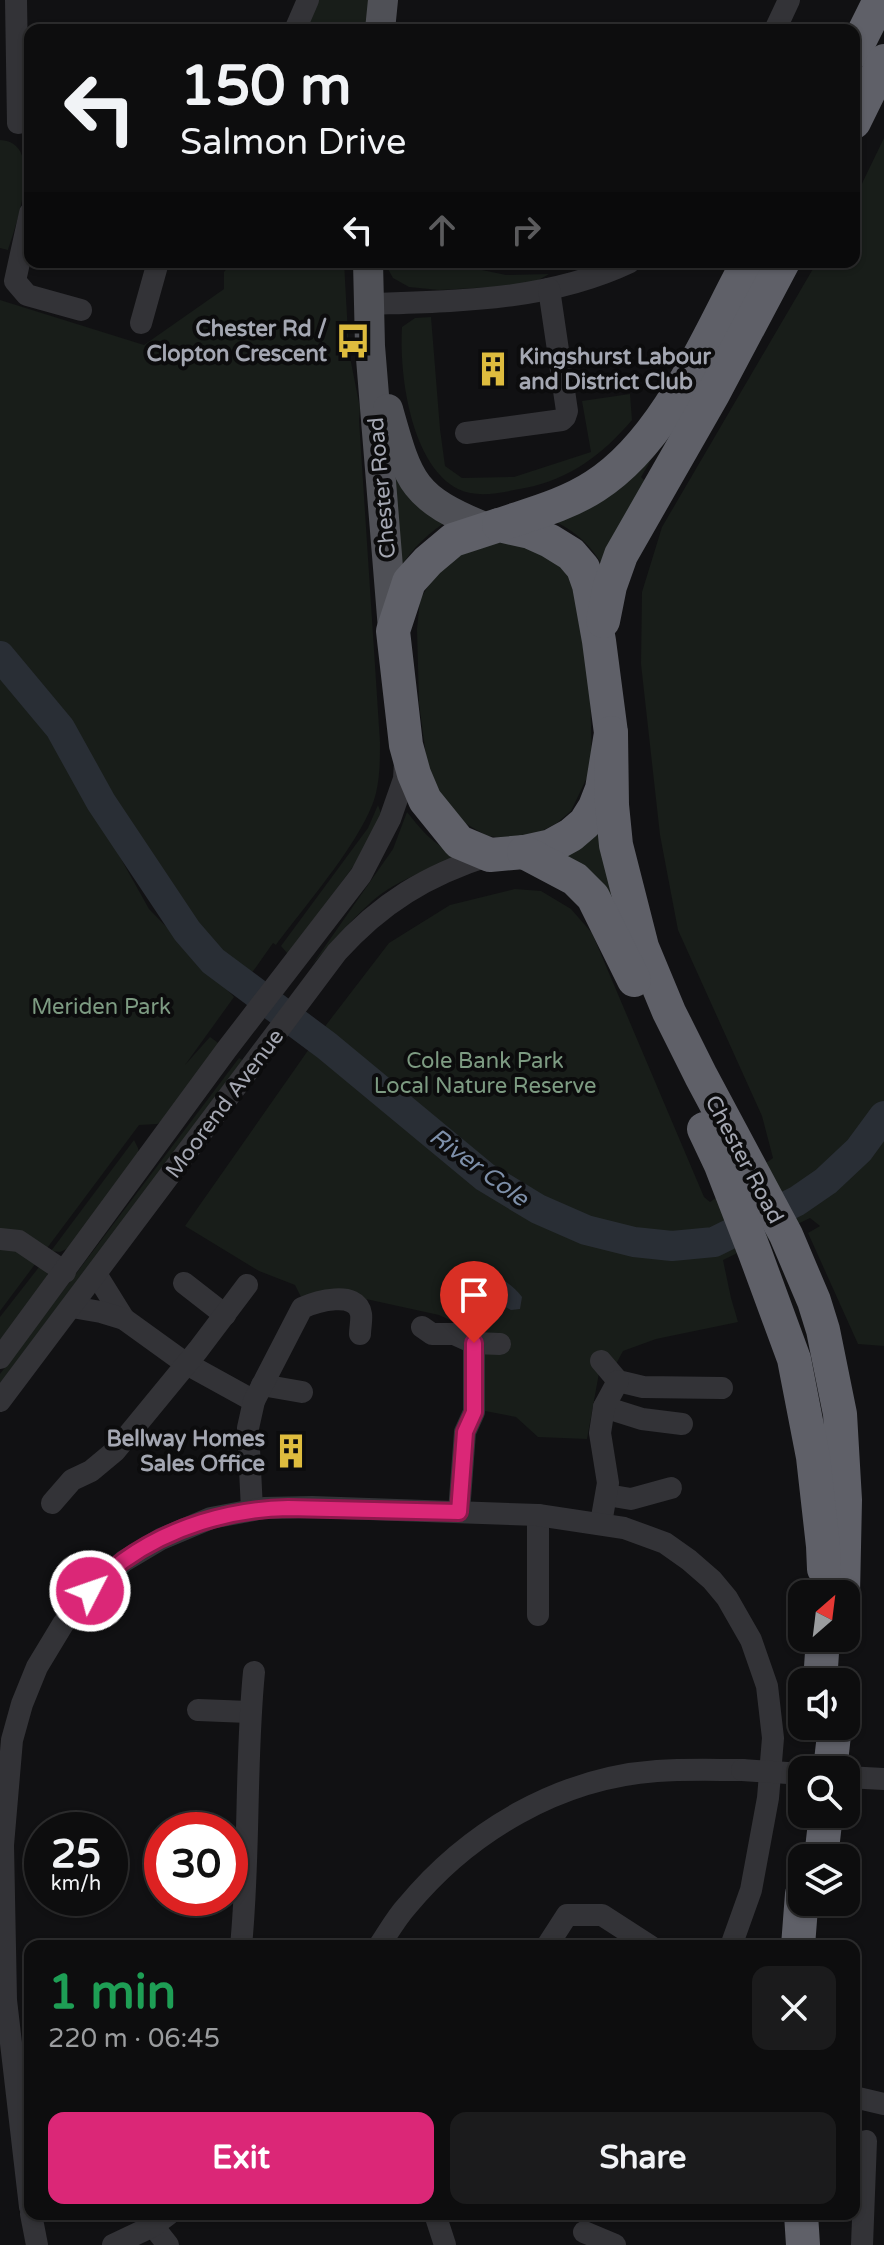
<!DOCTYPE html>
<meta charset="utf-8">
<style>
body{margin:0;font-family:"Varela Round",sans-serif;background:#1b1b1c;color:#f1f3f6;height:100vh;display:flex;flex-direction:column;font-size:30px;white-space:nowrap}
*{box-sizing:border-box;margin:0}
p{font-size:26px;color:#9a9c9e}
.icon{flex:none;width:44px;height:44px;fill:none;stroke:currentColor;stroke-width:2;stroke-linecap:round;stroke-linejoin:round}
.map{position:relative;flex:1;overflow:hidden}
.drawer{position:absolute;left:24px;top:1940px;width:836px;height:280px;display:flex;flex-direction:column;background:#0d0d0e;border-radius:16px;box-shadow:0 2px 6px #0004,0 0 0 2px #2d2d2e}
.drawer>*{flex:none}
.banner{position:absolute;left:24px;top:24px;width:836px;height:244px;border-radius:16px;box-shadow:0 2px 6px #0004,0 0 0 2px #2d2d2e;background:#0d0d0e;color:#f1f3f6;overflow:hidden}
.needle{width:52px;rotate:28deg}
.fabs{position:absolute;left:788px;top:1580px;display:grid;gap:16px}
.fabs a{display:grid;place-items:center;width:72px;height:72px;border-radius:16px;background:#0d0d0e;box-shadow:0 2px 6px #0004,0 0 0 2px #2d2d2e;font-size:40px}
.speed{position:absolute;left:24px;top:1812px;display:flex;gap:16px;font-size:40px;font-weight:700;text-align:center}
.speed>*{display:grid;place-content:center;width:104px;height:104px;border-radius:50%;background:#0d0d0e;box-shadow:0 2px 6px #0004,0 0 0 2px #2d2d2e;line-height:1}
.speed small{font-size:20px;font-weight:400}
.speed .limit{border:12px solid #d22;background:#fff;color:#111}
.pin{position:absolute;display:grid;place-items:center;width:68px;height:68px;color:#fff;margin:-82px -34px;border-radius:50% 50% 50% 0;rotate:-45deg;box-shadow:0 0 8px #0007}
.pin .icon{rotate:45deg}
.me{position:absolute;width:88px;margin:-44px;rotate:49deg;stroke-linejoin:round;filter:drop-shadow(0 0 6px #0008)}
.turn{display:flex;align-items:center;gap:28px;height:168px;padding:0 24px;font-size:36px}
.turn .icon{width:104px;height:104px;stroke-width:2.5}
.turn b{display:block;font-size:56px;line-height:68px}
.lanes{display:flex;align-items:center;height:76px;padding:0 24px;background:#0003;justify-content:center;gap:40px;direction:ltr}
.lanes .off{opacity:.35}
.round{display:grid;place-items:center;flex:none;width:84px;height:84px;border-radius:16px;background:#1b1b1c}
.head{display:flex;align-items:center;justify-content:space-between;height:136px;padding:0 24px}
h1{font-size:48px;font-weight:800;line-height:60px;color:#1e9e55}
.action{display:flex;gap:16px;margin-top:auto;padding:16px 24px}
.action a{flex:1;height:92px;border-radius:16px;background:#db2777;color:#fff;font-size:32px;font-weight:800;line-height:92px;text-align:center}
.action a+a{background:#1b1b1c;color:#f1f3f6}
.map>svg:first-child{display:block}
.green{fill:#181d19}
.water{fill:#292e35}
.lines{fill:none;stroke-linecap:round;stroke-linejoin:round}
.river{stroke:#292e35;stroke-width:30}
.minor{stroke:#333337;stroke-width:22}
.major{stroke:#4f5056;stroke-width:30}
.highway{stroke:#5f6068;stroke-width:34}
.minor-bridge{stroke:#333337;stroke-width:22}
.route-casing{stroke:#8e194d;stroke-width:20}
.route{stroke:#db2777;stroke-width:14}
.labels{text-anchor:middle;stroke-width:8;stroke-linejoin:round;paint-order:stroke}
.poi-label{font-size:22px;font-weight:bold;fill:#a4a7b2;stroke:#0c0c0d;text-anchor:end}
.street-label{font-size:22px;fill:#a4a7b2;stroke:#0c0c0d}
.park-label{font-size:22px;fill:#7d9b82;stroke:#0c0c0d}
.water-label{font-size:24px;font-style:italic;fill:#7e90aa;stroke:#0c0c0d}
</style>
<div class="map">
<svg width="884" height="2245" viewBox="0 0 884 2245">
<rect width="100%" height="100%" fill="#111113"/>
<g class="green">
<polygon points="319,0 369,0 366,30 306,30"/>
<polygon points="884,138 884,1346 858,1344 808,1233 820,1226 810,1218 723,1260 731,1298 738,1322 656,1339 623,1351 615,1366 599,1373 587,1439 538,1437 516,1417 485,1411 480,1334 439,1315 334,1292 319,1291 302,1299 295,1285 259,1271 185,1226 323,1029 389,943 450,905 515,889 541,891 571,909 592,933 704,1197 710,1202 773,1158 762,1116 678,930 660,835 641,664 642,592 662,527 817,262 854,262 854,200"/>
<path d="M0,140C46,142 16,226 8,250L0,248Z"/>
<path d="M233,262H344L349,352L360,408L359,420L380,742C380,759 380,776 376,793C366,836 304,907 276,945L273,943L249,977L196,929L170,884L108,793L69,727L32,676L0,641V300L144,345L224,289V272Z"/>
<polygon points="384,262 444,262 506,275 549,274 530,285 439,290 409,287 393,278"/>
<path d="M431,317L440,429L445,466L462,478L514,477L591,452L582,401L630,394L632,420C602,455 570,479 525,488C503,492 479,499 458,489C411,465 399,375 402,327L415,318Z"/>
<path d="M661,443L641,477L647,483L605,569C590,544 577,532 550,519Z"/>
<path d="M392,466L447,521C425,536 414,547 399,569Z"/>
<polygon points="506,542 547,554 569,575 580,592 590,683 592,767 571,811 557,823 538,833 515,839 487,836 463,822 429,778 419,703 417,629 420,600 436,572 462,552 482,543"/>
<polygon points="0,669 35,716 92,807 149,909 234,997 185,1065 210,1037 221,1045 165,1119 157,1124 139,1125 0,1311"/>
<polygon points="378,805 382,816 370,844 288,954 281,946 368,828"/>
<path d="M407,812C426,836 434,844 461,858C429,869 392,881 367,906C347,924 330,945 312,965L393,849Z"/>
<polygon points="601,828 636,941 558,858"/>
<polygon points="239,1058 244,1061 0,1383 0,1374"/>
<polygon points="134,1140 138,1148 139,1154 69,1248 60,1252 51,1251"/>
<polygon points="43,1262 47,1270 48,1278 0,1340 0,1317"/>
</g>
<path class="water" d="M460,1269C484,1270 507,1277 522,1297L520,1309L511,1310L482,1293L460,1284L456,1277Z"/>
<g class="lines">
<polyline class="river" points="0,656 60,728 101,802 187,931 213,961 327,1046 485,1177 538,1209 586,1230 634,1242 672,1246 714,1242 797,1201 826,1181 859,1150 884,1116"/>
<g class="minor">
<polyline points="16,0 18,123"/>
<polyline points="295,30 308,0"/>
<polyline points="775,30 789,0"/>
<polyline points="30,213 15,281 27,295 81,310"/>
<path d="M369,304C457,301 548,301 630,262"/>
<polyline points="141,323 158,262"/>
<polyline points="466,433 562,420 565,417 567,411 549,289"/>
<polyline points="0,1239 19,1241 65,1272"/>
<polyline points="96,1274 124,1319"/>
<polyline points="184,1283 225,1315"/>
<polyline points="72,1307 101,1312 124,1319 185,1363 254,1401"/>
<polyline points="422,1327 432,1334 454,1334 474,1343 500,1344"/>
<polyline points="0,1358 227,1049 361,875 390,819 404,779 405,761"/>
<polyline points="601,1361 618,1381 643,1387 722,1388"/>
<polyline points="262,1385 302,1392"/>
<path d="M0,1401L337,952C381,903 427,875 490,855"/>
<polyline points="604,1407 642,1419 682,1424"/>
<polyline points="607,1495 631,1499 671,1488"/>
<polyline points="52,1503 72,1480 91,1471 115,1451 198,1350 247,1285"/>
<path d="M252,1510L248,1428L254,1401L302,1308C315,1302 357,1289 361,1314C362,1320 360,1328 360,1334"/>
<polyline points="459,1512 465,1432 474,1412 474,1343"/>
<polyline points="538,1515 538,1615"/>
<polyline points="601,1523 608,1483 600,1433 604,1407 618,1381"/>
<polyline points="198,1710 249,1712"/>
<polyline points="846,1777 884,1779"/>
<path d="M241,1946C250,1855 245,1763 254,1672"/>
<path d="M379,1946C388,1933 396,1918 407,1906C469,1831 559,1778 657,1771C685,1769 714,1770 742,1770"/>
<polyline points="547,1946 567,1915 602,1915 650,1946"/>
<polyline points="854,2097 884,2104"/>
<polyline points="30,2207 6,2000 3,1845 12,1740 22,1704 37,1667 63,1624 90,1591 124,1561 161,1539 211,1518 264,1508 312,1507 538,1515 624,1528 665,1543 689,1560 712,1580 727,1598 751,1640 767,1686 773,1738 768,1798 751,1890 731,1946"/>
<polyline points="31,2214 37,2245"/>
<polyline points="435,2214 445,2245"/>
<polyline points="153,2226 168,2245"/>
<polyline points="584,2232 615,2245"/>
<polyline points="113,2245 153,2226 169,2214"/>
<polyline points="862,2245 866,2141"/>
</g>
<g class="major">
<polyline points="380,30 383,0"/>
<polyline points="368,262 370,346 393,629"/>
<path d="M388,409C409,484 413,498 487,528"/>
</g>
<g class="highway">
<polyline points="854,52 880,0"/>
<polyline points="854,122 884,61"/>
<polygon points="499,525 530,532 550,541 571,554 583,568 589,585 599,641 611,733 602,789 595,807 585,823 571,835 551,846 524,852 490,855 459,842 425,800 414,774 406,745 393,631 409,582 428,561 453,540"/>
<path d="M499,525C531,514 566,505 595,486C667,440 708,336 748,262"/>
<polyline points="603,621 610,586 621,555 713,394 783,262"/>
<polyline points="611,733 612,805 616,845 642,947 669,1012 701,1076 786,1235 814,1301 823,1330 840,1414 845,1500 843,1594"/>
<polyline points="524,852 575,879 593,897 634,980"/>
<polyline points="704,1129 721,1165 755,1253 794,1359 813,1457 823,1546 824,1569"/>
<polyline points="820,1682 823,1638"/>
<polyline points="830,1770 835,1726"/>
<polyline points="821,1858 826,1814"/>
<polyline points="798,1946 802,1894"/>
<polyline points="801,2214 803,2245"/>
</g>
<polyline class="minor-bridge" points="742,1770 802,1774"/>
</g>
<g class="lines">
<g class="route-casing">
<path id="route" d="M90,1591C101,1581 111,1570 123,1561C170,1527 230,1509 288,1508L459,1512L465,1432L474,1412V1343"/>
</g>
<use href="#route" class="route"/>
</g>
<defs>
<g id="bus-bare" transform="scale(2.76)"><path d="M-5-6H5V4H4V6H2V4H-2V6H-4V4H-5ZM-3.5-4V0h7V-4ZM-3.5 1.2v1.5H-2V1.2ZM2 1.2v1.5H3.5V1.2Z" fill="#debc3e" stroke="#0c0c0d" stroke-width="2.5" paint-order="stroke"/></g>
<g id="building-bare" transform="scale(2.76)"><path d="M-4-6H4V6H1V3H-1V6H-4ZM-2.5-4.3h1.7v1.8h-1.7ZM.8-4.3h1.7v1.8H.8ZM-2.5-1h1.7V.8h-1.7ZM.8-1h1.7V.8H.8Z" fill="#debc3e" stroke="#0c0c0d" stroke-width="2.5" paint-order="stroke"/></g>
</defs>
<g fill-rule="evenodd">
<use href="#bus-bare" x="353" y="341"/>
<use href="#building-bare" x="493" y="369"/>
<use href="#building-bare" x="291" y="1451"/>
</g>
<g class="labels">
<g class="poi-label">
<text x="327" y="336">Chester Rd /<tspan x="327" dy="25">Clopton Crescent</tspan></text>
<text x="519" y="364" text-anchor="start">Kingshurst Labour<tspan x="519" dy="25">and District Club</tspan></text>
<text x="265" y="1446">Bellway Homes<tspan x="265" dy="25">Sales Office</tspan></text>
</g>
<g class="street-label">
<text transform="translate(381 488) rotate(-95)" y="8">Chester Road</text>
<text transform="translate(224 1103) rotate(-53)" y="8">Moorend Avenue</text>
<text transform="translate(745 1159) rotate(62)" y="8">Chester Road</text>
</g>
<g class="park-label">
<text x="101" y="1014">Meriden Park</text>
<text x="485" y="1068">Cole Bank Park<tspan x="485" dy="25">Local Nature Reserve</tspan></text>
</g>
<g class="water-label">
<text transform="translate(479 1167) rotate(36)" y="8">River Cole</text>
</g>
</g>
</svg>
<div class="fabs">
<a><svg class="needle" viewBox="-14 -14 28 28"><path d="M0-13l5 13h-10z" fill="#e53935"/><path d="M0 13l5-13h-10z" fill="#9a9c9e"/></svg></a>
<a><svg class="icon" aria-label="sound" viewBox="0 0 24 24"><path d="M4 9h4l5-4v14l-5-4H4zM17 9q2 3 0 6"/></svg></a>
<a><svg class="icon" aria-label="search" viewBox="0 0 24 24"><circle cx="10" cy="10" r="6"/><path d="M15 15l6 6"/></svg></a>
<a><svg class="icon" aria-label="layers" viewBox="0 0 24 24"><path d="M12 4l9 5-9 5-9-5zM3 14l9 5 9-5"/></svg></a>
</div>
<div class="speed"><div>25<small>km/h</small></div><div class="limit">30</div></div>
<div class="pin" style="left:474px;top:1343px;background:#d93025"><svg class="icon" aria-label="arrive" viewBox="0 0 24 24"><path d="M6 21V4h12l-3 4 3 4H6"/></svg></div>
<svg class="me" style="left:90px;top:1591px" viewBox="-20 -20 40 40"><circle r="17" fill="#db2777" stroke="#fff" stroke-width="3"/><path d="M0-11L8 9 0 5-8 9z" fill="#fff"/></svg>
<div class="banner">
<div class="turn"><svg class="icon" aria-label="left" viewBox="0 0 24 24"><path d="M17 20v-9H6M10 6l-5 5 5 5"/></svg><div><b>150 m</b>Salmon Drive</div></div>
<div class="lanes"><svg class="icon" aria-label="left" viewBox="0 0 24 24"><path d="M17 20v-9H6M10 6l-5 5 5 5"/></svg><svg class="icon off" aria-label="ahead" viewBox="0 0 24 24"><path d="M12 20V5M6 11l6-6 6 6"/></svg><svg class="icon off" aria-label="right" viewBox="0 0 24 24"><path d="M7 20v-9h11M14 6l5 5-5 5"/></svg></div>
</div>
<section class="drawer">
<div class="head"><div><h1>1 min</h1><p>220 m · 06:45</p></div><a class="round"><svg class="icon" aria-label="close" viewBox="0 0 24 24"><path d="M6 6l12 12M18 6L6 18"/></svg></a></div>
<div class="action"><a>Exit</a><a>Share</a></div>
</section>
</div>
